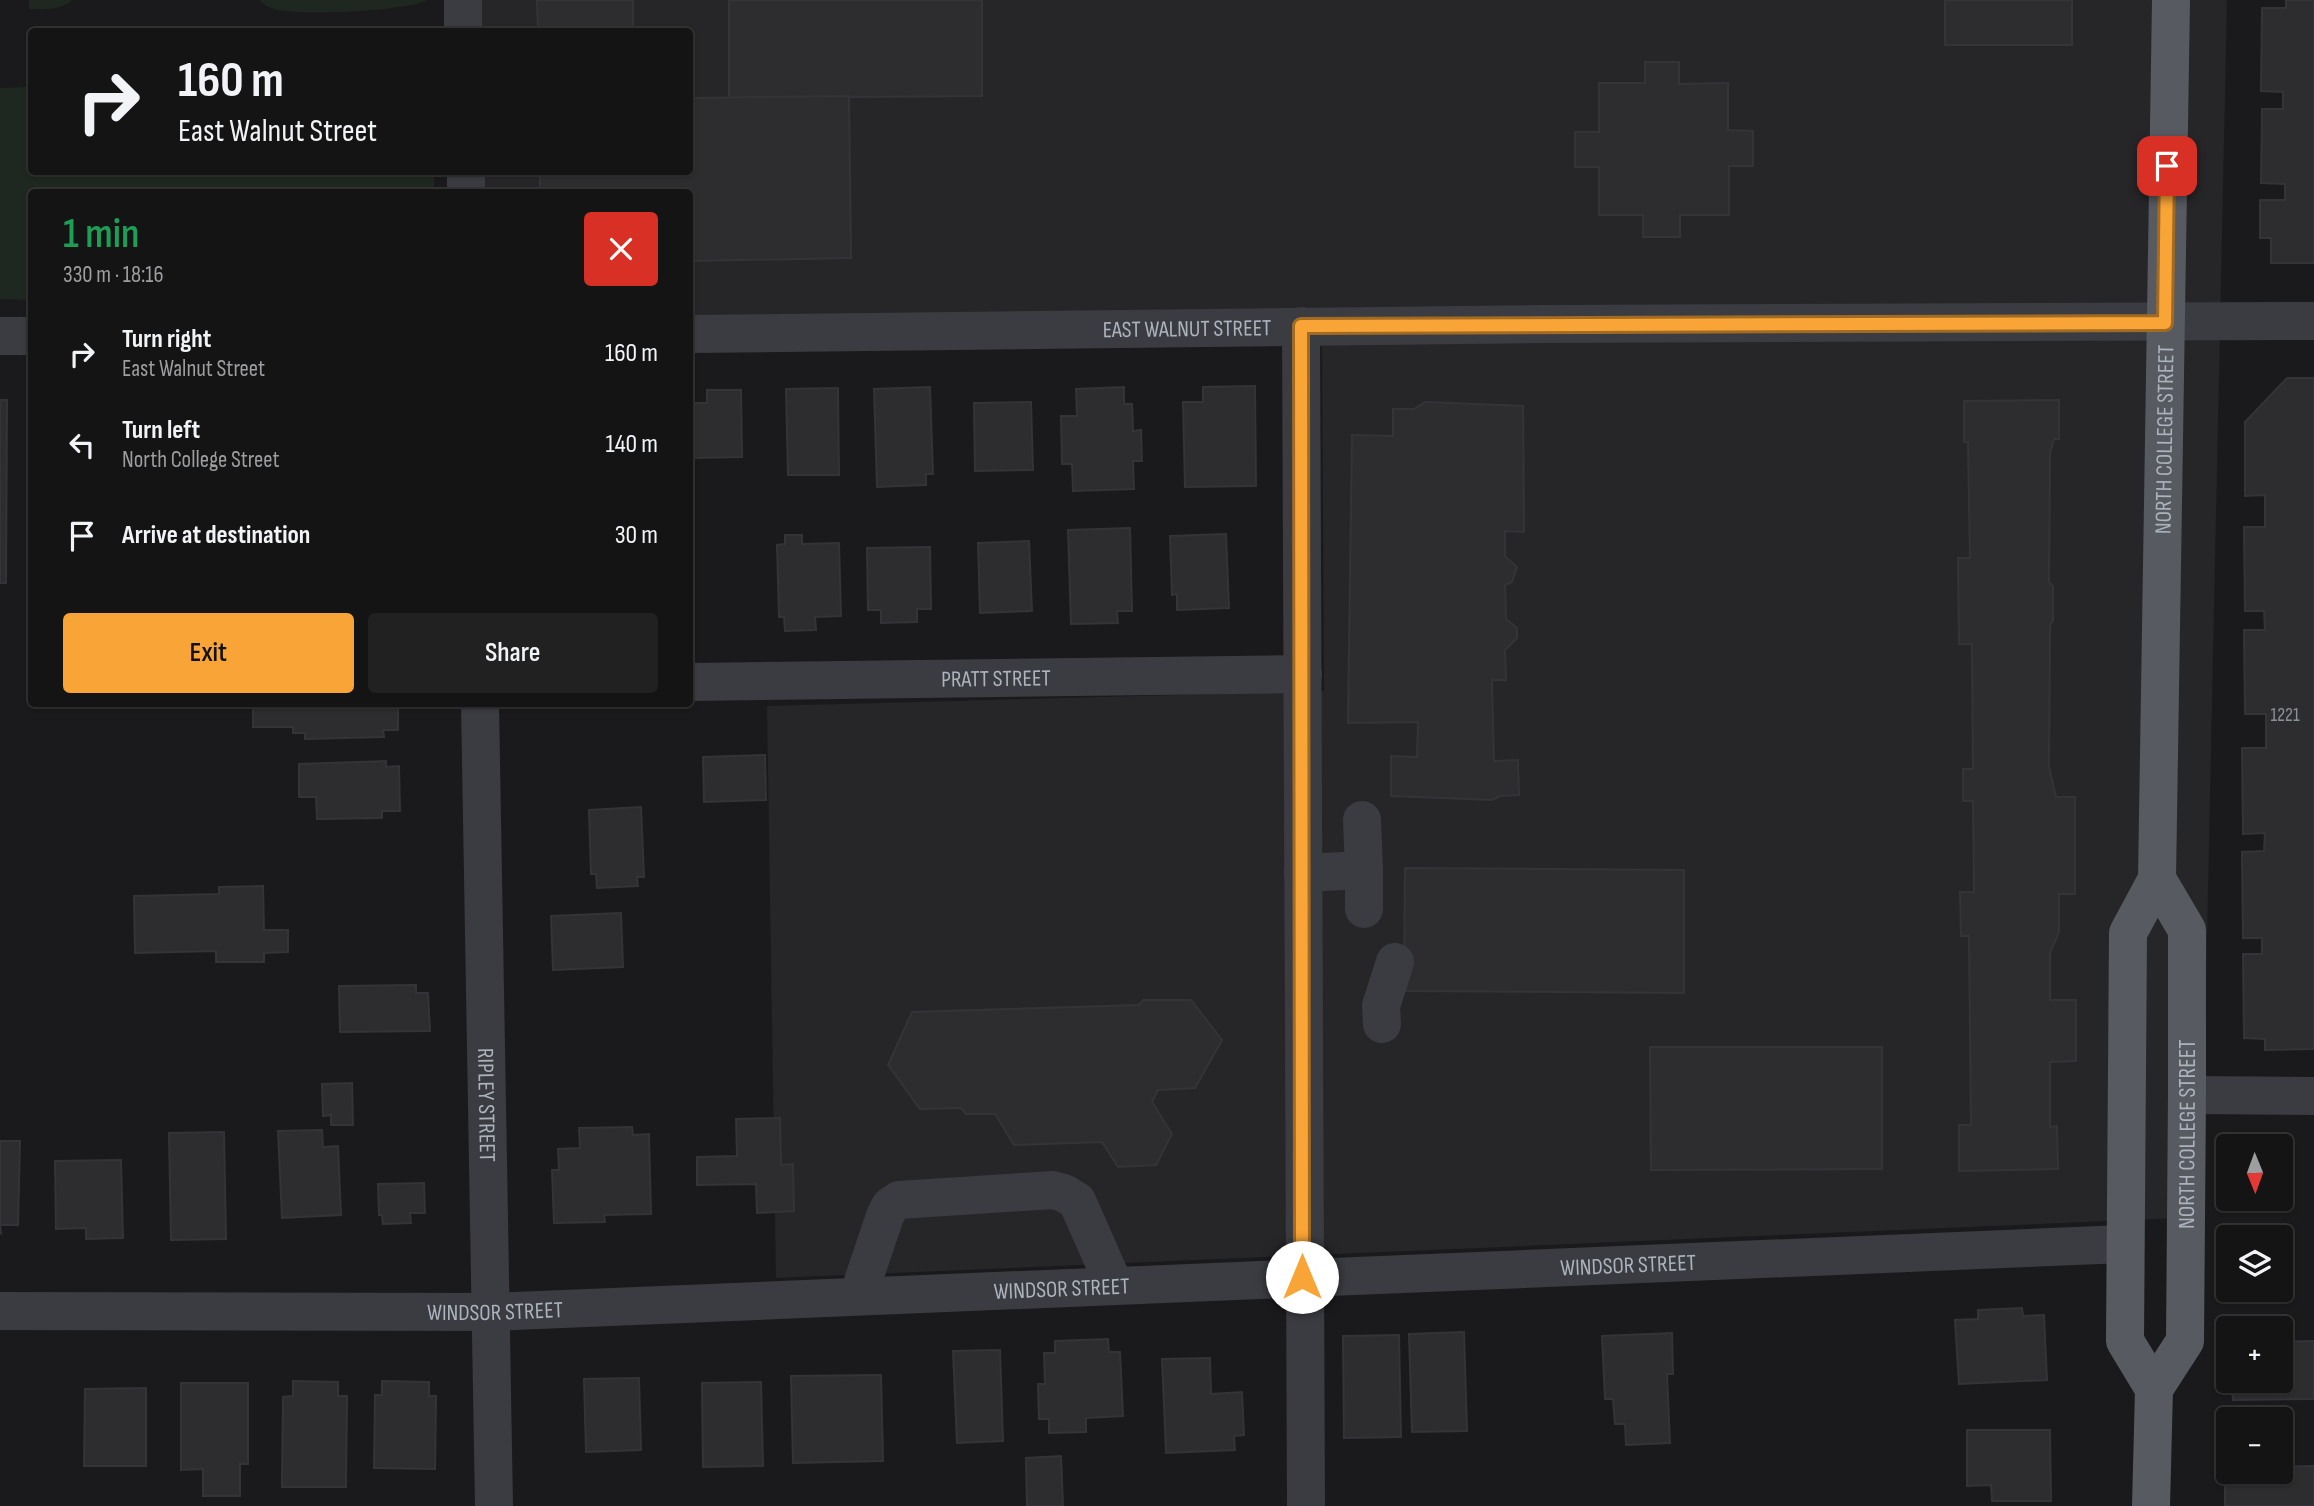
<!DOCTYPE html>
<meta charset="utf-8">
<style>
body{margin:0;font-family:"Sofia Sans Condensed",sans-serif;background:#212122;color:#f1f3f6;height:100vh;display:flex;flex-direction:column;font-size:26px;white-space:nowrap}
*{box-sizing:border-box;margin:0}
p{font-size:23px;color:#9d9ea0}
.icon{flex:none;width:38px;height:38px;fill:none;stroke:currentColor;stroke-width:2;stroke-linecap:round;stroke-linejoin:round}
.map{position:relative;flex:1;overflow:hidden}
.panel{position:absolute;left:28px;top:189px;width:665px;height:518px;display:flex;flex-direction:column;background:#141415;border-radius:7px;box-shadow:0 2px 5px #0004,0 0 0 2px #333334}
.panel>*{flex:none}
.top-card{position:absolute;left:28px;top:28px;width:665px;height:147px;border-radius:7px;box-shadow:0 2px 5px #0004,0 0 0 2px #333334;background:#141415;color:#f1f3f6;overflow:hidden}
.needle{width:46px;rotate:179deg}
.buttons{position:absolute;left:2216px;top:1134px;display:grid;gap:14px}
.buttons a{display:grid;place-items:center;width:77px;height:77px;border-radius:7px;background:#141415;box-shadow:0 2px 5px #0004,0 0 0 2px #333334;font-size:35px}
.pin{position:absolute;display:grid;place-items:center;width:60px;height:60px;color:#fff;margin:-30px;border-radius:14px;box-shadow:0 4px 10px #0006}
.me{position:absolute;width:77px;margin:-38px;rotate:0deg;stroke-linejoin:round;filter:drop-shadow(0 0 5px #0008)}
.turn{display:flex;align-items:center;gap:24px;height:147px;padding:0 35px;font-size:32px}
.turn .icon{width:91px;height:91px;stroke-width:2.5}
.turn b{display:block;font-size:49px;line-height:60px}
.round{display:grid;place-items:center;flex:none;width:74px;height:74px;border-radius:7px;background:#212122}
.summary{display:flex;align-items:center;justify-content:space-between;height:119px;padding:0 35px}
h1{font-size:42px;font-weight:600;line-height:52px;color:#1e9e55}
.cta{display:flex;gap:14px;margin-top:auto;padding:14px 35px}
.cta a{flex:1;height:80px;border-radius:7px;background:#f9a436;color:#111;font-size:28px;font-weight:600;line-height:80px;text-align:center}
.cta a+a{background:#212122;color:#f1f3f6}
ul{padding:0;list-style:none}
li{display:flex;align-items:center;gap:21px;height:91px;padding:0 35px}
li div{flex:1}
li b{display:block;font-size:26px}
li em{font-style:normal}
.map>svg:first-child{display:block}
.built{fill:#262629}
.green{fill:#1f2820}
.building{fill:#2d2d30;stroke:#343438;stroke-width:2}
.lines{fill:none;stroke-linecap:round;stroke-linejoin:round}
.minor{stroke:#3b3c42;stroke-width:38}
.major{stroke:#575a61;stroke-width:38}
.route-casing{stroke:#a26b23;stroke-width:18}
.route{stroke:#f9a436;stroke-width:12}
.labels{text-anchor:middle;stroke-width:7;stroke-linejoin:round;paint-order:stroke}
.number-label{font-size:19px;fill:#8c9198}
.street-label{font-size:23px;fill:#acb3bc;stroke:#151517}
</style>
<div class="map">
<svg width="2314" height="1506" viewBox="0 0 2314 1506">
<rect width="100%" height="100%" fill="#1a1a1c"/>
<polygon class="built" points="464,0 2227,0 2201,1217 776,1278 767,706 1324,691 1322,336 690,340 690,192 468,192 468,172 690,172 690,32 465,31"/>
<g class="green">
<path d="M29,0H72C60,11 44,9 29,9Z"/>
<path d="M259,0H428C400,12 308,15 277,10C271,9 263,4 259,0Z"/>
<polygon points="31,87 32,172 434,172 434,192 32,192 31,300 0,299 0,88"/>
</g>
<g class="building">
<polygon points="537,0 633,0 633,32 538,32"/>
<polygon points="729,0 982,0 982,96 729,98"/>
<rect x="1945" y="0" width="127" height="45"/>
<polygon points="2286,0 2314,0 2314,263 2271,263 2271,238 2260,238 2260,200 2285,200 2285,184 2261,183 2262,109 2283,109 2283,92 2261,91 2262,8 2286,8"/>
<polygon points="1645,62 1679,62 1679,84 1728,83 1728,130 1753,131 1753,166 1729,166 1729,215 1680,215 1680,237 1643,237 1643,215 1599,215 1599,167 1575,167 1575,132 1599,132 1599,83 1645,83"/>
<polygon points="849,96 851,258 690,261 690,192 540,192 540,172 690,172 690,98"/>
<polygon points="2287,378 2314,378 2314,1049 2265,1050 2265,1039 2244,1038 2243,954 2262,954 2262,938 2243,938 2242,852 2264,851 2265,833 2243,834 2242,748 2266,748 2266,714 2245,714 2244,630 2265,630 2264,611 2245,611 2244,527 2265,527 2265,495 2245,496 2245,422"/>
<polygon points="1255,386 1256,486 1185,487 1183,402 1203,402 1203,387"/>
<polygon points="930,387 933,474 926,474 926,485 877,487 874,389"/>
<polygon points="1124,387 1124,404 1132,404 1133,431 1141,430 1142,461 1133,461 1134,489 1073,491 1072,464 1062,464 1061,416 1077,416 1076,389"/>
<polygon points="838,388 839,475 788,475 786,389"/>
<polygon points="707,390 741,390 742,457 690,458 690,403 707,403"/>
<polygon points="0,400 7,400 6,583 0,583"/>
<polygon points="2059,400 2059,439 2054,439 2050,453 2049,582 2053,586 2053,620 2050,626 2049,767 2056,797 2075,797 2075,894 2059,894 2059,932 2050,953 2050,1000 2076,1000 2076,1061 2050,1062 2050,1127 2057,1126 2058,1169 1959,1171 1959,1125 1971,1125 1969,936 1961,936 1960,892 1974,892 1973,801 1963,801 1963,769 1973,769 1972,644 1959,644 1958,558 1970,558 1968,442 1964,442 1964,401"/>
<polygon points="1031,402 1033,470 975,471 974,403"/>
<polygon points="1425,402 1523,406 1524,532 1505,531 1505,556 1517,567 1512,582 1505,585 1506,619 1517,628 1517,638 1505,650 1506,680 1492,680 1494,761 1518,760 1519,795 1500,796 1492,800 1391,796 1391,756 1417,757 1418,722 1348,723 1352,435 1393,436 1393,409 1414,409"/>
<polygon points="1130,528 1132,611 1117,611 1118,623 1071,624 1068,530"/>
<polygon points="1226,534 1229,608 1177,610 1177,594 1172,595 1170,536"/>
<polygon points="785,535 802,535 802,544 839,543 841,616 815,617 816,630 785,631 784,617 779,617 777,545 785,544"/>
<polygon points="1029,541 1032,611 980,613 978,543"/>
<polygon points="930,547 931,609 917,609 917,622 881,623 881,610 868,610 867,548"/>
<polygon points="253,704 398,704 398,730 383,730 384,737 305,739 305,733 293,733 293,727 253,727"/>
<polygon points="765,755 766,800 704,802 703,757"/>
<polygon points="386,761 386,767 399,766 400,811 382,811 382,818 317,819 316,797 299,797 299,764"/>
<polygon points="641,807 644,877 637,877 638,886 597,888 596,874 591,874 589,810"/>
<polygon points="1405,868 1684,870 1684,993 1404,991"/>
<polygon points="263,886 264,930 288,930 288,952 264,953 264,962 216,962 216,951 135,953 134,896 219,894 219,887"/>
<polygon points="621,913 623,967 553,970 551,916"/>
<polygon points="416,985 416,993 428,993 430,1031 340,1032 339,986"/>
<polygon points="1143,1000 1191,1000 1222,1040 1195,1088 1158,1090 1152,1102 1172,1134 1156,1165 1118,1167 1102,1142 1014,1145 995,1114 966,1114 961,1108 920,1109 888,1065 912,1012 1139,1005"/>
<polygon points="1650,1047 1882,1047 1882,1169 1651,1170"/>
<polygon points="352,1083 353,1125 331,1125 331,1115 323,1116 322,1084"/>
<polygon points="780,1118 781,1165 793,1164 794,1211 757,1213 756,1184 697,1185 697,1157 737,1156 736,1119"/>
<polygon points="632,1127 633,1135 649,1134 651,1214 604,1215 605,1222 554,1223 552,1170 559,1170 558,1149 580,1148 579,1128"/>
<polygon points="322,1130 323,1147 338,1146 341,1215 282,1218 278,1131"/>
<polygon points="224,1132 226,1239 171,1240 169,1133"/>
<polygon points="0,1141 20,1141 18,1225 0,1225 1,1233 0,1232"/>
<polygon points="121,1160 123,1238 86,1239 86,1228 56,1229 55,1161"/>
<polygon points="424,1183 425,1213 410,1213 411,1223 383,1224 382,1215 379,1215 378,1184"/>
<polygon points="2022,1308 2023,1316 2044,1315 2047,1380 1959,1384 1955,1320 1978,1319 1978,1310"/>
<polygon points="1464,1332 1467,1431 1412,1432 1409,1334"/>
<polygon points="1672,1333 1673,1374 1667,1374 1670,1443 1626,1445 1625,1424 1615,1424 1613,1399 1605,1399 1602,1336"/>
<polygon points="1399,1335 1401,1437 1344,1438 1343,1336"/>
<polygon points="1108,1339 1109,1352 1120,1352 1123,1416 1086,1418 1086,1432 1049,1433 1049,1419 1039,1419 1038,1384 1045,1384 1044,1353 1055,1353 1055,1341"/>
<polygon points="2314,1341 2314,1399 2233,1400 2232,1381 2280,1381 2280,1342"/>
<polygon points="1000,1350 1003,1441 957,1443 953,1351"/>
<polygon points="1210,1358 1211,1394 1242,1392 1244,1435 1234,1436 1235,1450 1166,1453 1162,1359"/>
<polygon points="881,1375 883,1461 793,1463 791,1376"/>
<polygon points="639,1378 641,1450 586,1452 584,1379"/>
<polygon points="293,1381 338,1382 338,1396 347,1396 346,1487 282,1487 283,1397 293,1396"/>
<polygon points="382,1381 429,1382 429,1396 436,1396 435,1469 374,1468 375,1395 382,1395"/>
<polygon points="761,1382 763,1466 703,1467 702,1383"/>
<polygon points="181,1383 248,1383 248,1464 240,1464 240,1496 203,1496 203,1469 181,1470"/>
<polygon points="146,1388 146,1466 84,1466 85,1389"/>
<polygon points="1967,1430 2050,1430 2051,1501 1992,1501 1991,1485 1967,1486"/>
<polygon points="1061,1456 1063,1506 1027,1506 1026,1458"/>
<polygon points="2314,1466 2314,1506 2225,1506 2225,1481 2235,1481 2235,1478 2259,1478 2259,1472 2280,1472 2280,1467"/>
</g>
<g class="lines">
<g class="minor">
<polyline points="463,0 463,32"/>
<polyline points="466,172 466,192"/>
<polyline points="1301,326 1306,1506"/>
<path id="s1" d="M690,334L1544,324L2314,321"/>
<polyline points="0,336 32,336"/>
<path id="s2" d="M690,682L1303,674"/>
<path id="s3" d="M480,704L494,1506"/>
<polyline points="1303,873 1364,870 1362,820"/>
<polyline points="1364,909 1364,870"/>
<polyline points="1382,1024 1381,1006 1395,962"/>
<polyline points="2187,1095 2314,1096"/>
<polyline points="858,1296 885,1216 890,1206 899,1200 1053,1190 1064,1193 1077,1201 1114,1285"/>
<path id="s4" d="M0,1311L492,1312L2124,1244"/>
</g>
<g class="major">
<path id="s5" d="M2154,1389L2185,1341L2187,1095V930L2157,879"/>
<path id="s6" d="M2151,1506L2154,1389L2125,1341L2128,933L2157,879L2171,0"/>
</g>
</g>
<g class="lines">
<g class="route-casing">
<polyline id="route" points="1302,1277 1301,326 2165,323 2167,166"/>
</g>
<use href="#route" class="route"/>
</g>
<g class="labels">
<g class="number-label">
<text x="2285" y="721">1221</text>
</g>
<g class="street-label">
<text dy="8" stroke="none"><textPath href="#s1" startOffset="497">EAST WALNUT STREET</textPath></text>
<text dy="8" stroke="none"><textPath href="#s6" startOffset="1082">NORTH COLLEGE STREET</textPath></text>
<text dy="8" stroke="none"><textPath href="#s2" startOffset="306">PRATT STREET</textPath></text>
<text dy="8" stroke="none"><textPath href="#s3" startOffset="401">RIPLEY STREET</textPath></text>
<text dy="8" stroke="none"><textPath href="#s5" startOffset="264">NORTH COLLEGE STREET</textPath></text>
<text dy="8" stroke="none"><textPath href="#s4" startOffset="1629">WINDSOR STREET</textPath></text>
<text dy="8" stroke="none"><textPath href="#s4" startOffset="1062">WINDSOR STREET</textPath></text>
<text dy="8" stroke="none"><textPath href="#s4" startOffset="495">WINDSOR STREET</textPath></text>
</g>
</g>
</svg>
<div class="buttons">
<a><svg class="needle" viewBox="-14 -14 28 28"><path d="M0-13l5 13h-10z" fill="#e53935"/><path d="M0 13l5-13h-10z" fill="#9d9ea0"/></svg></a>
<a><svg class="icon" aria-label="layers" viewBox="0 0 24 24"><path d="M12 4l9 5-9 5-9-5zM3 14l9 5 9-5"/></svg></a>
<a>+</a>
<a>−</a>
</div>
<div class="pin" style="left:2167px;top:166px;background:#d93025"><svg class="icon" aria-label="arrive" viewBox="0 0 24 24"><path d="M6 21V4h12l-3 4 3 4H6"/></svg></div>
<svg class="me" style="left:1302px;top:1277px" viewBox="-20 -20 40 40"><circle r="19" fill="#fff"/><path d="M0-13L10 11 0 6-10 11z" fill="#f9a436"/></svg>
<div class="top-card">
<div class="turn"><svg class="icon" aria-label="right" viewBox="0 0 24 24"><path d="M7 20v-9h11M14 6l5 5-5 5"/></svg><div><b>160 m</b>East Walnut Street</div></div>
</div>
<section class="panel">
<div class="summary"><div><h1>1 min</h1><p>330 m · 18:16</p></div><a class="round" style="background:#d93025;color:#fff"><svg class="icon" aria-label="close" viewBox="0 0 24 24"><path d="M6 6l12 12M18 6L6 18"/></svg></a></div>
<ul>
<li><svg class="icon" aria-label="right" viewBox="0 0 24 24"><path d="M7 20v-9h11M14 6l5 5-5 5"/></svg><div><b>Turn right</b><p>East Walnut Street</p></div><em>160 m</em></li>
<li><svg class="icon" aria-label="left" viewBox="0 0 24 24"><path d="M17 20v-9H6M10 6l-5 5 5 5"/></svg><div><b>Turn left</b><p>North College Street</p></div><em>140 m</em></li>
<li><svg class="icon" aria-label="arrive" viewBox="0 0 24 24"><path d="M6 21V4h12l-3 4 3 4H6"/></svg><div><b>Arrive at destination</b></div><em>30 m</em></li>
</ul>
<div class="cta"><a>Exit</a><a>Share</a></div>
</section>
</div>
